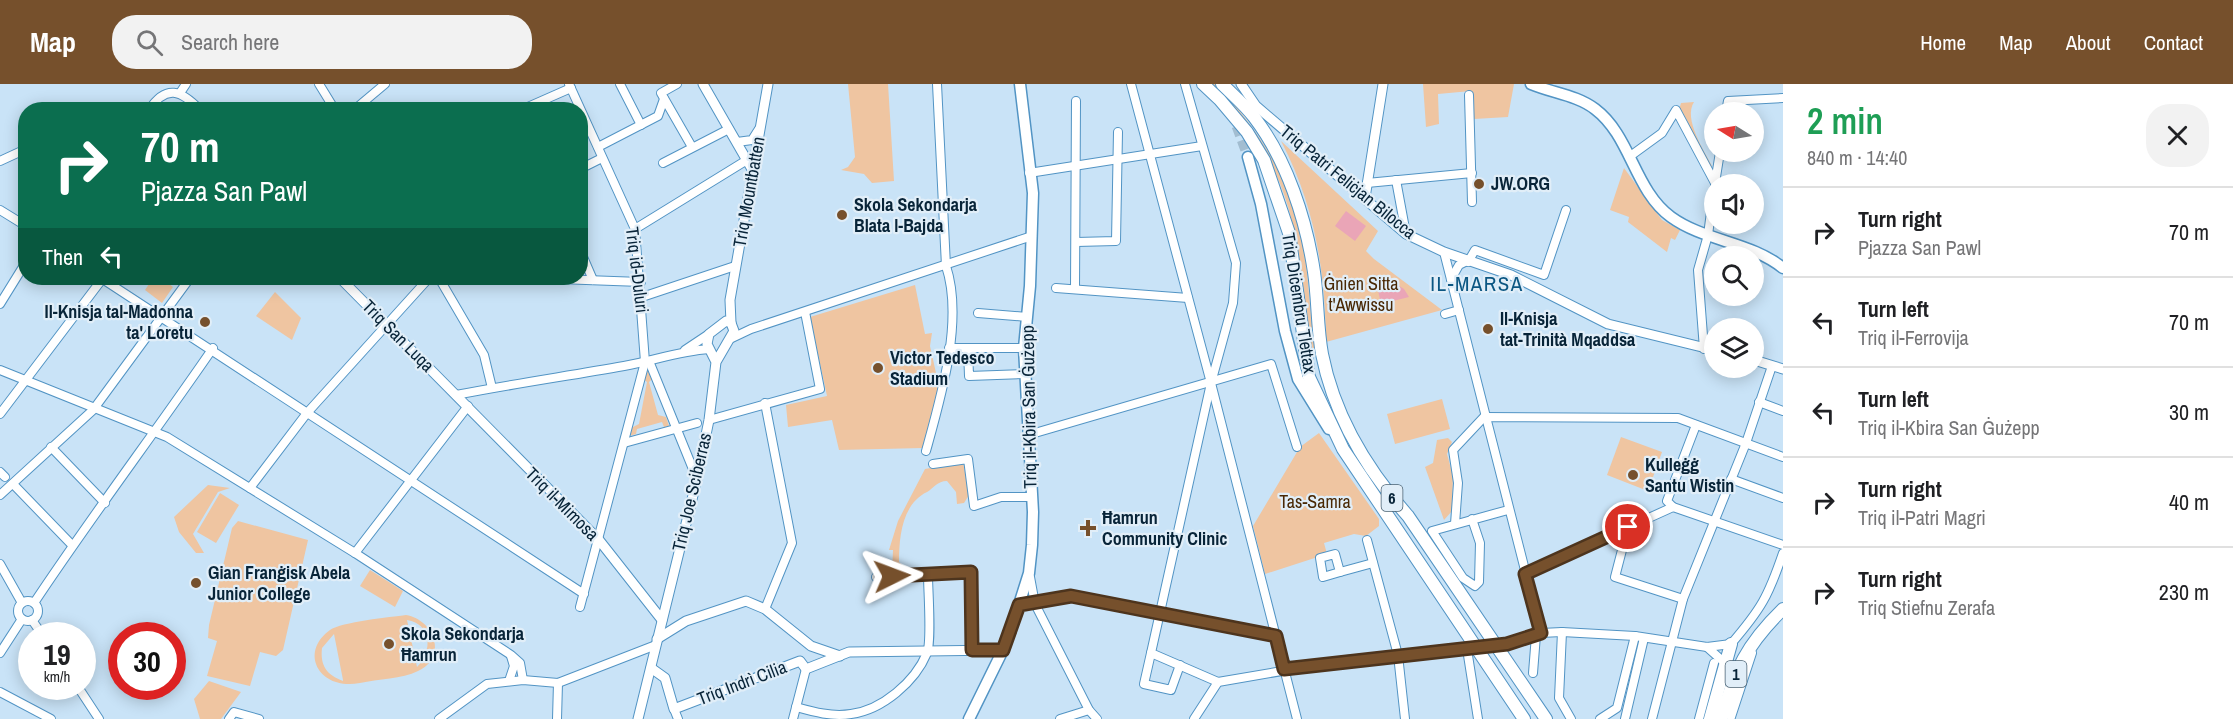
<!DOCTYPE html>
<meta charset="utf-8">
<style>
body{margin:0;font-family:"Archivo Narrow",sans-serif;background:#f2f2f2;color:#202124;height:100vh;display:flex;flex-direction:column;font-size:22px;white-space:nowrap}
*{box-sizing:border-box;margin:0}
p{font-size:20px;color:#757577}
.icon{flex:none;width:33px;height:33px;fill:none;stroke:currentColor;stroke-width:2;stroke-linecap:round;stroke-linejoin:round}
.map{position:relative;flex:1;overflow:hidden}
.sheet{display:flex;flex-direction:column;background:#fff;width:450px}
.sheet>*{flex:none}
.banner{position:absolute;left:18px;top:18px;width:570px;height:183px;border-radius:24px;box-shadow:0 3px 15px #0003;background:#0b6e4f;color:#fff;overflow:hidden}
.needle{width:39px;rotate:281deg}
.fabs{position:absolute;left:1704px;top:18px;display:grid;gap:12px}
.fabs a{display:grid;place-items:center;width:60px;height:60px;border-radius:50%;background:#fff;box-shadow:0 3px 15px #0003;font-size:30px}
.speed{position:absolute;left:18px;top:538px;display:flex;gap:12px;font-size:30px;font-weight:700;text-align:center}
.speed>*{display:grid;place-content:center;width:78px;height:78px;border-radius:50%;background:#fff;box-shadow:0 3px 15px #0003;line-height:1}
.speed small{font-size:15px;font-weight:400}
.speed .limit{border:9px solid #d22;background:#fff;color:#111}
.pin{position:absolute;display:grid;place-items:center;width:51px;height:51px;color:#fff;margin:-26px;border:3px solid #fff;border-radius:50%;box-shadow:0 2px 6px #0007}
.me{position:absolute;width:66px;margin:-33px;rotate:87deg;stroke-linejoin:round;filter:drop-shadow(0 0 4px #0008)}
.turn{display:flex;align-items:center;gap:21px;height:126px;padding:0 24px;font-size:27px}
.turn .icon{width:78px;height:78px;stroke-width:2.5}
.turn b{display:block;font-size:42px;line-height:51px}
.then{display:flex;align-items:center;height:57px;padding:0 24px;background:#0003;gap:12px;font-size:22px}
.round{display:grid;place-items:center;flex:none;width:63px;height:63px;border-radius:24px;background:#f2f2f2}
.head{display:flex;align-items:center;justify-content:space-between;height:102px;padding:0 24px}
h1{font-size:36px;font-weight:600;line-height:45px;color:#1e9e55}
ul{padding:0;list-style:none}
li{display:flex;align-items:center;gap:18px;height:90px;padding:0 24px;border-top:2px solid #e0e0e0}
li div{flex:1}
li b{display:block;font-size:22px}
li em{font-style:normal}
header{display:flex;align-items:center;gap:36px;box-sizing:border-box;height:84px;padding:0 30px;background:#76502c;color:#fff}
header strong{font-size:28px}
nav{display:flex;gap:33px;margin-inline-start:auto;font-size:21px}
.search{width:420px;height:54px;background:#f2f2f2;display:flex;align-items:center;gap:15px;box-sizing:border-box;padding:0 21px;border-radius:24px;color:#757577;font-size:22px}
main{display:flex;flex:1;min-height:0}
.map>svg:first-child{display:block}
.green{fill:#efc5a1;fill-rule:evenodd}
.water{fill:#eaa5b7}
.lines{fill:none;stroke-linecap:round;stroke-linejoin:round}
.secondary-tunnel{stroke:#a2bdd1;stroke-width:10;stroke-dasharray:10 5;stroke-linecap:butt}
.minor-casing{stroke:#5294c4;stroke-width:10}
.tertiary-casing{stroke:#5294c4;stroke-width:11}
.secondary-casing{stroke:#5294c4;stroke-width:13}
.trunk-casing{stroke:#5294c4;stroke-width:14}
.minor{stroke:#fff;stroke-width:8}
.tertiary{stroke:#fff;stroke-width:9}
.secondary{stroke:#fff;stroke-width:10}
.trunk{stroke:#fff;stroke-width:12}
.minor-bridge-casing{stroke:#5294c4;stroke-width:10;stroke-linecap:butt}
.minor-bridge{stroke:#fff;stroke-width:8}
.route-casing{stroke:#4d341d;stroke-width:15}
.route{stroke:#76502c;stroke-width:10}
.poi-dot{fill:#76502c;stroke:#e1eef8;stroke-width:2}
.labels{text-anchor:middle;stroke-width:4.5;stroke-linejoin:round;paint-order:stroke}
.shield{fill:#e1eef8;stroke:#496172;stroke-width:1.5}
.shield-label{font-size:16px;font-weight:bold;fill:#082438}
.street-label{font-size:18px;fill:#082438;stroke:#e1eef8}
.poi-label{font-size:18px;font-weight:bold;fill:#082438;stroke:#e1eef8;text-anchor:start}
.park-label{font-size:18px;fill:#492804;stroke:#e1eef8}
.quarter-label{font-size:21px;letter-spacing:1.5px;fill:#0c5783;stroke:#e1eef8}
</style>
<header>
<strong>Map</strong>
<div class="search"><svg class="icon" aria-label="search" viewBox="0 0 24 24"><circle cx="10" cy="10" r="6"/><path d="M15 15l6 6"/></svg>Search here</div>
<nav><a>Home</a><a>Map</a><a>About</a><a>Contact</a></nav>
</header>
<main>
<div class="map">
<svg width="1783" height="635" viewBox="0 0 1783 635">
<rect width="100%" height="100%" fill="#c9e3f7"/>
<g class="green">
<polygon points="848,0 888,0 894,97 872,99 864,90 841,86 848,83 855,73"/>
<path d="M1209,0H1215C1260,45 1294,101 1304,165C1309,198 1310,232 1315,266L1309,268C1301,203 1301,129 1266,72C1250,46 1227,23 1209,0Z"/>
<polygon points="1423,0 1514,0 1508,33 1474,35 1471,7 1438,10 1439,40 1426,43"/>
<path d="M1694,18C1683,35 1704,66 1712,82L1709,84L1679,26L1681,19Z"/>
<path d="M1281,57L1378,147L1366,167L1374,175L1442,226L1326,258C1325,186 1315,122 1281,57Z"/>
<polygon points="1624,84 1662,136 1680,146 1675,156 1671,154 1667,168 1628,138 1629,133 1610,126"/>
<polygon points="153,194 161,194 173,203 162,219 145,206"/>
<polygon points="915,201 925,250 932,249 930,262 940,307 923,364 839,366 832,336 788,343 786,321 827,312 810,233"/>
<polygon points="275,208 301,234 292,256 256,232"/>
<polygon points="646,284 652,295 649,298 658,331 666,333 669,342 664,343 662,338 637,345 636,350 629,352 631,344 639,340 647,298 643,295"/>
<polygon points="1442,315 1450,345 1395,360 1387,330"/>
<polygon points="1319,349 1379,435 1379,442 1366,452 1354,450 1324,459 1327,470 1265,490 1253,442 1300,363"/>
<polygon points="1621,353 1662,368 1648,407 1607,391"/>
<polygon points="1448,354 1452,358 1447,370 1453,392 1452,427 1444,436 1425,383 1433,379 1437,356"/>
<path d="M963,378L969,411L964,419L957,420L956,408L947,397C937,397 934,404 927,408C902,420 899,453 899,478L909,488L892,489L893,466H889L898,437L925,385Z"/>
<polygon points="208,401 230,404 218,408 193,450 204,469 196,469 179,448 174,433"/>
<polygon points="220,409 239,421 216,459 197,448"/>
<polygon points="238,437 308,456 283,566 276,572 260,568 250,602 207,592 217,557 208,554 209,541 232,444"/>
<polygon points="370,486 403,507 395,523 360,502"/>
<path d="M406,531C435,536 448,574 418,587C402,595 378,595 360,599C320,607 298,569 330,546C341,538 391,533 406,531ZM407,536C432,540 433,567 417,583ZM334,550L343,596V597C327,591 320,582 322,564Z"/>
<polygon points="209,597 241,608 221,635 200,635 194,615"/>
</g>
<g class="water">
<polygon points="1346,127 1366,142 1355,157 1335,142"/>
<polygon points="1382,191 1404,205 1409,213 1381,220 1376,197"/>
</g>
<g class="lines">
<polyline class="secondary-tunnel" points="1221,0 1248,73"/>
<g class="minor-casing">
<g id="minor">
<polyline points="319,0 335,26"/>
<polyline points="569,0 635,145 645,278 580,523"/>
<polyline points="620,0 641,41"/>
<polyline points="677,0 661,9 692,63"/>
<polyline points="1131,0 1211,299 1297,635"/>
<polyline points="1185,0 1236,179 1233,219 1211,299 1151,569 1218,598"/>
<polyline points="180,9 186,0"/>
<polyline points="1469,11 1472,118"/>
<path d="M149,26C166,0 181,6 200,26"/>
<polyline points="354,26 385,0"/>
<polyline points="521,26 571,4"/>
<polyline points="1726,28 1728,17 1783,14"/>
<polyline points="737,58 752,56 759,45"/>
<polyline points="598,63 658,32 664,15"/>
<polyline points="1629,73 1662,49 1676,26 1715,99"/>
<polyline points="0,77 26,65"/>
<polyline points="663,79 729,45"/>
<polyline points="580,85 602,74"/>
<polyline points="1029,89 1202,62"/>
<polyline points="1396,96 1406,150"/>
<polyline points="1367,99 1472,89"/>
<polyline points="1715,99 1720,68"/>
<polyline points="0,126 26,142"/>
<polyline points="635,145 747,76"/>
<polyline points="1076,158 1116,157 1118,48"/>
<polyline points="580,166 593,196"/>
<polyline points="1444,168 1541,549"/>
<polyline points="1468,178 1475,166 1544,191 1566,126"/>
<polyline points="101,194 584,510"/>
<polyline points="439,194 484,271 492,304"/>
<polyline points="531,194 641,198"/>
<polyline points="1451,195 1459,181 1467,177"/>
<polyline points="1056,204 1188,214"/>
<polyline points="1075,205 1076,17"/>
<polyline points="642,213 735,182"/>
<polyline points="0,220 26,178"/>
<polyline points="978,229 1027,233"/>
<polyline points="1445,230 1459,226"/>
<polyline points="732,254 751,245 1032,152"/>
<polyline points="949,264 1024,264"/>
<polyline points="968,264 969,292 1025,290"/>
<polyline points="1704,265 1698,186 1708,151 1714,105"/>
<polyline points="685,266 709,250"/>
<polyline points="649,277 697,395"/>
<polyline points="0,286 167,353 355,469 511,571 520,579 523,596"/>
<path d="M456,311C512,300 568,292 624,282C653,277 679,267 709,265"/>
<polyline points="1759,318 1783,327"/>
<polyline points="0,330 103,194"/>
<polyline points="709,336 820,305 805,228"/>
<polyline points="1028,351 1271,280 1297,363"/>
<polyline points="624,359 697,339"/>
<polyline points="51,363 105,419"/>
<path d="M926,367C941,313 964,236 946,182L937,0"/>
<polyline points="933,380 968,375 974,422 1001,413 1031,413"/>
<polyline points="0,388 5,393"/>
<polyline points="1731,395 1783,414"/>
<polyline points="13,400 72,461"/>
<polyline points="250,404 307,329 429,194"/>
<polyline points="0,411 93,326 190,194"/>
<polyline points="1673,423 1667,417 1696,341"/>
<polyline points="1472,435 1480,459 1479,498 1475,502 1463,494 1432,447 1508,426"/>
<polyline points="1455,440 1458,399 1453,366 1484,333 1678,334 1783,373"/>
<polyline points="1628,443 1615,493 1683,515"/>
<polyline points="1367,456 1398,571 1405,635"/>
<polyline points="355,469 468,322"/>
<polygon points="1335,470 1340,488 1323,493 1320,474"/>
<polyline points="0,480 22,519"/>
<polyline points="1340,488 1373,479"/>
<polyline points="1525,490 1673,423 1783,461"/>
<polyline points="876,493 971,488 972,566"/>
<polyline points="1030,493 1035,520 1089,626 1097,635"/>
<circle cx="28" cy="527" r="10"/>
<path d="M34,519C91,433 154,350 213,264"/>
<polyline points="1019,521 1071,512 1276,552"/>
<polyline points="765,525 792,459 765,319"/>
<polyline points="32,536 43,552"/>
<polyline points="1562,548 1559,614 1571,635"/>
<path d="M1507,560L1541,549L1562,548L1635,552L1707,563L1731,560C1761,525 1768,513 1783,469"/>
<polyline points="1707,563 1726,580"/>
<polyline points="0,569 22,535"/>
<polyline points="1151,569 1144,600 1171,606 1180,581"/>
<polyline points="1533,589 1536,551"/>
<polyline points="509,597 514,582 511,572"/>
<polyline points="78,603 99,635"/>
<polyline points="0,608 51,635"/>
<path d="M796,623C814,628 832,633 851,630C882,626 915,598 927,569C932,557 928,507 928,491"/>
<polyline points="674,625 678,635"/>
<polyline points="1731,633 1752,569"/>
<polyline points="229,635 234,628 259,635"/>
<polyline points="439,635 487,600 523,596 558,599 656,561"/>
<polyline points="557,635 558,599"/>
<polyline points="793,635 806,585"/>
<polyline points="1060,635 1089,626"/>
<polyline points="1194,635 1218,598 1346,576 1467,565 1478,635"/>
<polyline points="1600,635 1617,624 1635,552"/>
<polyline points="1625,635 1644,554"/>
<polyline points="1652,635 1683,515 1746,359 1772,282"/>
<polyline points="1699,635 1714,579"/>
</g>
</g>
<g class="tertiary-casing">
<g id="tertiary">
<polyline points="703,0 753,87"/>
<polyline points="1241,0 1256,22 1406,150 1444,168 1511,191 1608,240 1714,266"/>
<polyline points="1365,114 1383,0"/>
<polyline points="340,194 599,456 662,536"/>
<polyline points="731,239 730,216 768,0"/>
<polyline points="1754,276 1783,285"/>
<polyline points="657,555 686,537 746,517 765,525 811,562 840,572"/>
<polyline points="651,584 665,594 674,625 800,577 806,585 849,568 1003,566"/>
<polyline points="638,635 697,395 709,336 716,278 734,247 731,239 726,237 709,250 707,260 716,278"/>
</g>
</g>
<g class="secondary-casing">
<g id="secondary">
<path d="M1531,0C1552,9 1577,11 1595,25C1631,52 1634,106 1671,133C1704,157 1751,158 1783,184"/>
<polyline points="1248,73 1261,120 1285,247 1298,295 1329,345"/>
<polyline points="969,635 1003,566 1016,530 1029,489 1032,461 1033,428 1024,264 1030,202 1033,109 1020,0"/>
</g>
</g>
<g class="trunk-casing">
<g id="trunk">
<polyline points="1203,0 1220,16 1247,48 1264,76 1289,149 1309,293 1343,365 1524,635"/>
<path d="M1222,0C1233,11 1245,21 1254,33C1287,76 1306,135 1314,188C1318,215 1317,243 1322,270C1334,331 1367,386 1408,432L1546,635"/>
<polyline points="1710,635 1731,560"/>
<path d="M1721,635C1736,585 1745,562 1783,525"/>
</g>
</g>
<use href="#minor" class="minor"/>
<use href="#tertiary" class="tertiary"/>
<use href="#secondary" class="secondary"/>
<use href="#trunk" class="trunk"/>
<g class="minor-bridge-casing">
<polyline id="minor-bridge" points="1467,565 1507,560"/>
</g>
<use href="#minor-bridge" class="minor-bridge"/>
</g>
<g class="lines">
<g class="route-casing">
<polyline id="route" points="892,492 971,488 972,566 1003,566 1019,521 1071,512 1276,552 1284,585 1507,560 1541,549 1525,490 1628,443"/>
</g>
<use href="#route" class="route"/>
</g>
<g class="poi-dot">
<circle cx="1479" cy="100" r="6"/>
<circle cx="842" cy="131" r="6"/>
<circle cx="205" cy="238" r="6"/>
<circle cx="1488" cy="245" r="6"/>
<circle cx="878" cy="284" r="6"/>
<circle cx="1633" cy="391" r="6"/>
<path d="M1085 435h6v6h6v6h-6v6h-6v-6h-6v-6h6z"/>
<circle cx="196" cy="499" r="6"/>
<circle cx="389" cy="560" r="6"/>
</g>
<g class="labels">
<g class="shield">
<rect x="1381.5" y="401" width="21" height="26" rx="4.5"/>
<rect x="1725.5" y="577" width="21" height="26" rx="4.5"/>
</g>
<g class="shield-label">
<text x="1392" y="420">6</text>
<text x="1736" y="596">1</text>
</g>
<g class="street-label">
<text transform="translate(1348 98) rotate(39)" y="6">Triq Patri Feliċjan Bilocca</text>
<text transform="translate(749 108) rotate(-80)" y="6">Triq Mountbatten</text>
<text transform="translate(637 186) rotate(83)" y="6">Triq id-Duluri</text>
<text transform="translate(1299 219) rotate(81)" y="6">Triq Diċembru Tlettax</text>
<text transform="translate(398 252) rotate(45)" y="6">Triq San Luqa</text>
<text transform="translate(1029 323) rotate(-91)" y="6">Triq il-Kbira San Ġużepp</text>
<text transform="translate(692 408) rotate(-77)" y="6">Triq Joe Sciberras</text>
<text transform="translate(562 420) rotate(45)" y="6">Triq il-Mimosa</text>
<text transform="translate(742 599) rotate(-21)" y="6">Triq Indrì Cilia</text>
</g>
<g class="poi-label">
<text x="1491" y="106">JW.ORG</text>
<text x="854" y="127">Skola Sekondarja<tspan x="854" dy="21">Blata l-Bajda</tspan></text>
<text x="193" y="234" text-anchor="end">Il-Knisja tal-Madonna<tspan x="193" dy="21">ta' Loretu</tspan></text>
<text x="1500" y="241">Il-Knisja<tspan x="1500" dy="21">tat-Trinità Mqaddsa</tspan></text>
<text x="890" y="280">Victor Tedesco<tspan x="890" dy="21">Stadium</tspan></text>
<text x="1645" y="387">Kulleġġ<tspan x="1645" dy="21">Santu Wistin</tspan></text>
<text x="1102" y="440">Ħamrun<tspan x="1102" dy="21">Community Clinic</tspan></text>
<text x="208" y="495">Gian Franġisk Abela<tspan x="208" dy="21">Junior College</tspan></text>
<text x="401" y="556">Skola Sekondarja<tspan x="401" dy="21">Ħamrun</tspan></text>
</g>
<g class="park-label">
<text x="1361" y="206">Ġnien Sitta<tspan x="1361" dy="21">t'Awwissu</tspan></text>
<text x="1315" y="424">Tas-Samra</text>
</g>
<g class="quarter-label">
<text x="1477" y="207">IL-MARSA</text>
</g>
</g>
</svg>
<div class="fabs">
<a><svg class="needle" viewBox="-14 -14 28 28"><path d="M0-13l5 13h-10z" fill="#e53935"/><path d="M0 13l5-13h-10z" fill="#757577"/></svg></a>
<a><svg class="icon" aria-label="sound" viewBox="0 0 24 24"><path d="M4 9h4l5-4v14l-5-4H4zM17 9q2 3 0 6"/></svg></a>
<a><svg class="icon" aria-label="search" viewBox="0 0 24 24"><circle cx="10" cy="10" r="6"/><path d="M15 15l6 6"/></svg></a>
<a><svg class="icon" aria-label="layers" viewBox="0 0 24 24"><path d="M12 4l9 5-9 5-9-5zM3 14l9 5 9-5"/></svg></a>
</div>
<div class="speed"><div>19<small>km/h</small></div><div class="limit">30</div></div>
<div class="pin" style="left:1628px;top:443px;background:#d93025"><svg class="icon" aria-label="arrive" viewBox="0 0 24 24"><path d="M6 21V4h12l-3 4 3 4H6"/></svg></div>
<svg class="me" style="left:892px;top:492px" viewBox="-20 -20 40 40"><path d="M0-17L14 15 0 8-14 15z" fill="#76502c" stroke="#fff" stroke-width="4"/></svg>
<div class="banner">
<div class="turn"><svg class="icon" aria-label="right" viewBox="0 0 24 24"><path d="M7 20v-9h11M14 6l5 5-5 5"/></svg><div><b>70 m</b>Pjazza San Pawl</div></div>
<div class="then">Then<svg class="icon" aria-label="left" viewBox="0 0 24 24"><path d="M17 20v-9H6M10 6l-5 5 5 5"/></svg></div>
</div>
</div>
<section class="sheet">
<div class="head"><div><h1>2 min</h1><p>840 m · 14:40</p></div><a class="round"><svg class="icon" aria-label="close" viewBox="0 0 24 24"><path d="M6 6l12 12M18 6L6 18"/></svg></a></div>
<ul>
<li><svg class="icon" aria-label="right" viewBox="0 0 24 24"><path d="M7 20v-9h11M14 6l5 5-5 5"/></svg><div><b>Turn right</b><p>Pjazza San Pawl</p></div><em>70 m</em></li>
<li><svg class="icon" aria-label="left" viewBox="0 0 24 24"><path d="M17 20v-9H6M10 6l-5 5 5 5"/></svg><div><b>Turn left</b><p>Triq il-Ferrovija</p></div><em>70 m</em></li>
<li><svg class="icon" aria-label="left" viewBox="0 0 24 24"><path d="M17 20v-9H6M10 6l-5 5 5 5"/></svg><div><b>Turn left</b><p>Triq il-Kbira San Ġużepp</p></div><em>30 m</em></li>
<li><svg class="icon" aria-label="right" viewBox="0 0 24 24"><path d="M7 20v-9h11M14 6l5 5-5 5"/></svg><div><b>Turn right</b><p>Triq il-Patri Magri</p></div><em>40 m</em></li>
<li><svg class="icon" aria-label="right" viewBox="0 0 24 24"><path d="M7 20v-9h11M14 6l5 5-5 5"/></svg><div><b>Turn right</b><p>Triq Stiefnu Zerafa</p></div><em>230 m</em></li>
</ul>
</section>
</main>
